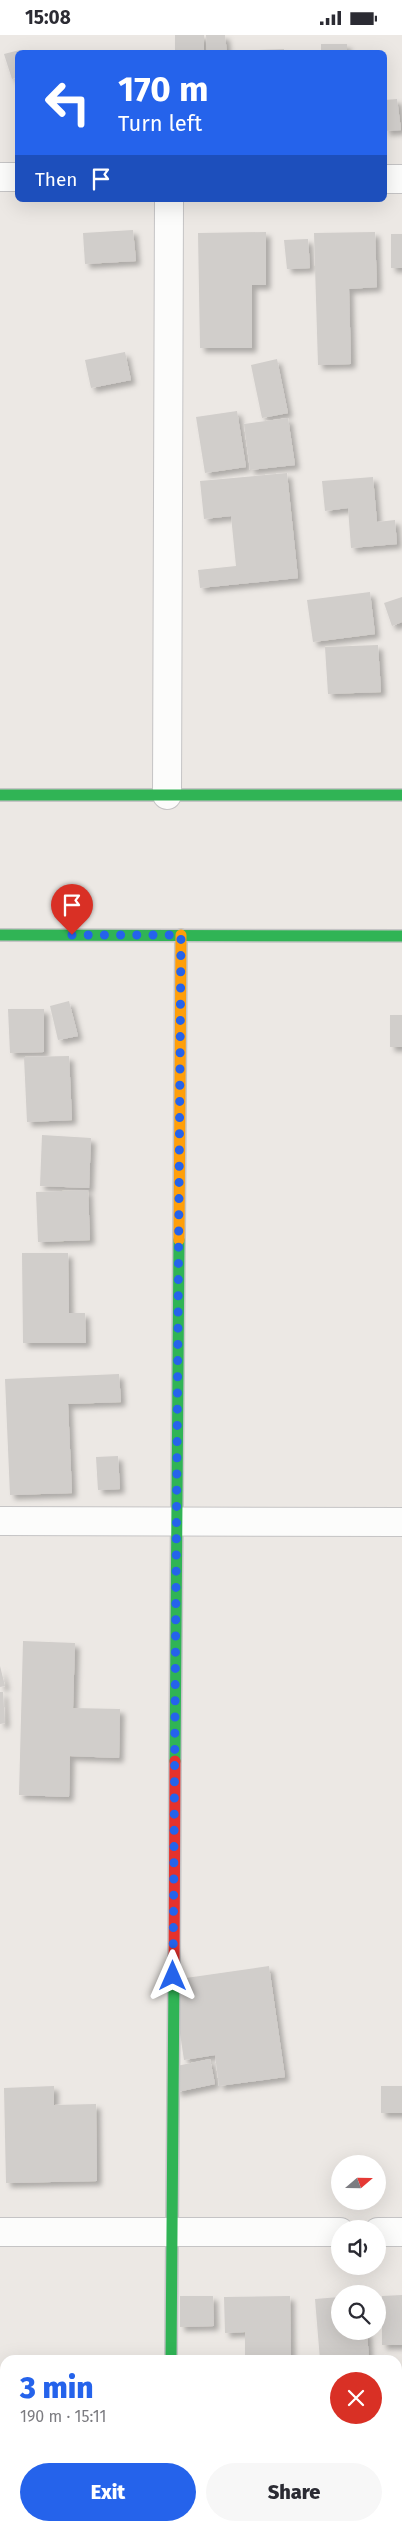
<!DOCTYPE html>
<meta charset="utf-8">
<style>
body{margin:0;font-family:"Fira Sans",sans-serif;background:#f7f7f7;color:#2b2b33;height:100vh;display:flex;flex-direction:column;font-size:19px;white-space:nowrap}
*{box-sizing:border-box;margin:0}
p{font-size:16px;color:#7c7c81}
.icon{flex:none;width:28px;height:28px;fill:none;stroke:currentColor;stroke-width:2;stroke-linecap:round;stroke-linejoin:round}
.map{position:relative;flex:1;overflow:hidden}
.panel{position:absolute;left:0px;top:2320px;width:402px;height:176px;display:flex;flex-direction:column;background:#fff;border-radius:15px 15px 0 0;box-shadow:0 5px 20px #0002}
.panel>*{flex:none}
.banner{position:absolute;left:15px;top:15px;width:372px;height:152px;border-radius:8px;box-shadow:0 5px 20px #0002;background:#2563eb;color:#fff;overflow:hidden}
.needle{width:32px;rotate:70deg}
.fabs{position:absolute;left:331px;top:2120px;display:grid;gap:10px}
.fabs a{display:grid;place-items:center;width:55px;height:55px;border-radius:50%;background:#fff;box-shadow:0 5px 20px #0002;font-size:25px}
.pin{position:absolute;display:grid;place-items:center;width:42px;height:42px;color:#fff;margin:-51px -21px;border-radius:50% 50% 50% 0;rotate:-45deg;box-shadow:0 0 5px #0007}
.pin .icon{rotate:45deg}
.me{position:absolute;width:55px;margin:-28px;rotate:0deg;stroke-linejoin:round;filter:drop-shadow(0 0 4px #0008)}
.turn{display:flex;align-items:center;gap:18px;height:105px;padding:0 20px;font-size:22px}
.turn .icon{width:65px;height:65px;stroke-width:2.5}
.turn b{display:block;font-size:35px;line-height:42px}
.then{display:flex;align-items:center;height:48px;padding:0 20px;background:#0003;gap:10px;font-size:19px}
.round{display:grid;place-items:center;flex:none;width:52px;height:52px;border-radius:26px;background:#f7f7f7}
.head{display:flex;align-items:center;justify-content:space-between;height:85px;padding:0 20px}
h1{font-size:30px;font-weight:800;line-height:38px;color:#2563eb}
.cta{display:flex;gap:10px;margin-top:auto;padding:10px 20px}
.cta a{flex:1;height:58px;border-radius:30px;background:#2563eb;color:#fff;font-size:20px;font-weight:800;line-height:58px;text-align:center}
.cta a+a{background:#f7f7f7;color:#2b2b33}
.status{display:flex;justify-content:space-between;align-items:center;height:35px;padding:0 25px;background:#fff;direction:ltr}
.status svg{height:14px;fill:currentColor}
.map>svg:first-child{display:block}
.building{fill:#d1cecb;filter:url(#shadow)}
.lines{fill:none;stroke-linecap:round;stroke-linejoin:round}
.street-casing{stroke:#c5c4c5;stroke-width:30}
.fast-casing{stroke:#c5c4c5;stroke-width:14}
.slow-casing{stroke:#c5c4c5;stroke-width:14}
.jam-casing{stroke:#c5c4c5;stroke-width:14}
.street{stroke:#fcfcfb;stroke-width:28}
.fast{stroke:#30b455;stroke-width:11}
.slow{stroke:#ff9f0a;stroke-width:11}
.jam{stroke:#e5322d;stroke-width:11}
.route{stroke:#2563eb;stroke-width:9;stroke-dasharray:0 16.2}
</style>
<div class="status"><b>15:08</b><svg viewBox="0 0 49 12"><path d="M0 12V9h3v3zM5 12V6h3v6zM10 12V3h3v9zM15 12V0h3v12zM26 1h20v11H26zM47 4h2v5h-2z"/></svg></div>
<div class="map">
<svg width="402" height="2496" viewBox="0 0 402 2496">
<defs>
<filter id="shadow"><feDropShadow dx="4.5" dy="4.5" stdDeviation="2.5" flood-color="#0004"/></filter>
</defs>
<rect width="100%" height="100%" fill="#ece8e4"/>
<g class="building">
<rect x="175" y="0" width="29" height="18"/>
<polygon points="206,0 225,0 227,18 207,18"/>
<rect x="321" y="9" width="26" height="9"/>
<polygon points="284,14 284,18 258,18 258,15"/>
<polygon points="20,15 21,18 18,18 18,42 12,44 4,19"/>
<polygon points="397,64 401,95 385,96 385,65"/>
<polygon points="133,195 136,226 85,229 83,198"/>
<polygon points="266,197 266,250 252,250 252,313 200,313 198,198"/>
<polygon points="375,197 377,252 349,254 351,329 318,330 314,198"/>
<rect x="391" y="199" width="11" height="34"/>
<polygon points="308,204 310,233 287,234 284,205"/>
<polygon points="125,317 131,345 91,353 85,325"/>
<polygon points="277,324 288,378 262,383 251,330"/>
<polygon points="237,376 246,432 205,438 196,382"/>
<polygon points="288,383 295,430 250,435 244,389"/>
<polygon points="287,438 298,543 200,553 198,535 236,531 231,481 204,484 200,446"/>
<polygon points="373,442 377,487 395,485 397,509 351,513 348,473 325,476 322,446"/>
<polygon points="370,557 375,599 313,607 307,565"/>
<polygon points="402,562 402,587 392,591 384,568"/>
<polygon points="378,610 381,657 328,659 325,612"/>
<polygon points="69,966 78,1001 58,1005 50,971"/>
<polygon points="8,974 44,974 44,1017 10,1018"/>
<rect x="390" y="980" width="12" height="32"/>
<polygon points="69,1021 72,1085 27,1087 24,1022"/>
<polygon points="42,1100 91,1103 89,1153 40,1151"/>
<polygon points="88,1155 90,1205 38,1207 36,1157"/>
<polygon points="22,1218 68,1218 69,1278 85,1278 86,1308 23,1308"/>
<polygon points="119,1339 121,1367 68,1369 72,1458 10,1460 5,1344"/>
<polygon points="118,1421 120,1454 98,1455 96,1422"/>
<polygon points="23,1606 75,1608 73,1673 120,1674 119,1723 70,1721 69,1762 19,1760"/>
<polygon points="0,1631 5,1651 0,1652"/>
<polygon points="0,1657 3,1657 5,1688 0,1689"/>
<polygon points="269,1931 285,2042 219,2051 215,2020 184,2025 172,1945"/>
<polygon points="210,2024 215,2049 177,2057 172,2032"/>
<polygon points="54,2051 54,2070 96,2069 97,2146 6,2148 4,2053"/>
<rect x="381" y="2051" width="21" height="27"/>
<polygon points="402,2260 402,2310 382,2310 382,2261"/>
<polygon points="180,2261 213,2261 214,2291 180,2292"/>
<polygon points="290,2261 291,2325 245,2325 245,2297 225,2298 224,2262"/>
<polygon points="340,2262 340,2296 367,2296 369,2325 320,2325 315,2264"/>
<polygon points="29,2491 48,2491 48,2492 30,2496"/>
<polygon points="187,2491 212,2491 212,2496 188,2496"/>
</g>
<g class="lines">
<g class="street-casing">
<g id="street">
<polyline points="0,142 18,142"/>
<polyline points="385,144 402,144"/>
<polyline points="167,760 169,165"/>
<polyline points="0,1486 402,1487"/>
<polyline points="0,2197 340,2197"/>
<polyline points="378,2197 402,2197"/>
<polyline points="170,2496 170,2491"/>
</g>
</g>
<g class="fast-casing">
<g id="fast">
<polyline points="0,760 402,760"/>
<polyline points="0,900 402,901"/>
<polyline points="175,1726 179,1205"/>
<polyline points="171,2325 174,1940"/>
</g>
</g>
<g class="slow-casing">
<polyline id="slow" points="179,1205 181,900"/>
</g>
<g class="jam-casing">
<polyline id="jam" points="174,1940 175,1726"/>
</g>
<use href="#street" class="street"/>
<use href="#fast" class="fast"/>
<use href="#slow" class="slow"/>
<use href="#jam" class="jam"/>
</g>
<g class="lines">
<polyline class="route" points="72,900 181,900 173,1941"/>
</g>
</svg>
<div class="fabs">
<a><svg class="needle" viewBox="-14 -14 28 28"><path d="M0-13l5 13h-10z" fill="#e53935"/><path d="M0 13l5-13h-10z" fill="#7c7c81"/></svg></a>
<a><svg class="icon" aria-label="sound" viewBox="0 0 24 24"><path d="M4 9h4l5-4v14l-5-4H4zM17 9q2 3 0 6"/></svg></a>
<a><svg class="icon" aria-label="search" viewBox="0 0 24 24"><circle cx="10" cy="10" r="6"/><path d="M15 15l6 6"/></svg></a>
</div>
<div class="pin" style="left:72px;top:900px;background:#d93025"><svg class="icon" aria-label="arrive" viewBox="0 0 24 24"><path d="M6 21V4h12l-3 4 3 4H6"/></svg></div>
<svg class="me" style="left:173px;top:1941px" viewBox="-20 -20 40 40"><path d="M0-17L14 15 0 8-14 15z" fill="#2563eb" stroke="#fff" stroke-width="4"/></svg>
<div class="banner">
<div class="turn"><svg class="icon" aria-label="left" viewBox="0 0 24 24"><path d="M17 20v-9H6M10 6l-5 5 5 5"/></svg><div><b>170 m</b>Turn left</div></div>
<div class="then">Then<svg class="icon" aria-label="arrive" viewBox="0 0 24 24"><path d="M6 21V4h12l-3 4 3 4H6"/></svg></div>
</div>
<section class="panel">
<div class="head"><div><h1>3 min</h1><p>190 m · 15:11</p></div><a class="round" style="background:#d93025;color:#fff"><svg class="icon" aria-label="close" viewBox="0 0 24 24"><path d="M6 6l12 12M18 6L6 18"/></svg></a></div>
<div class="cta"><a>Exit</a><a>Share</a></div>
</section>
</div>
